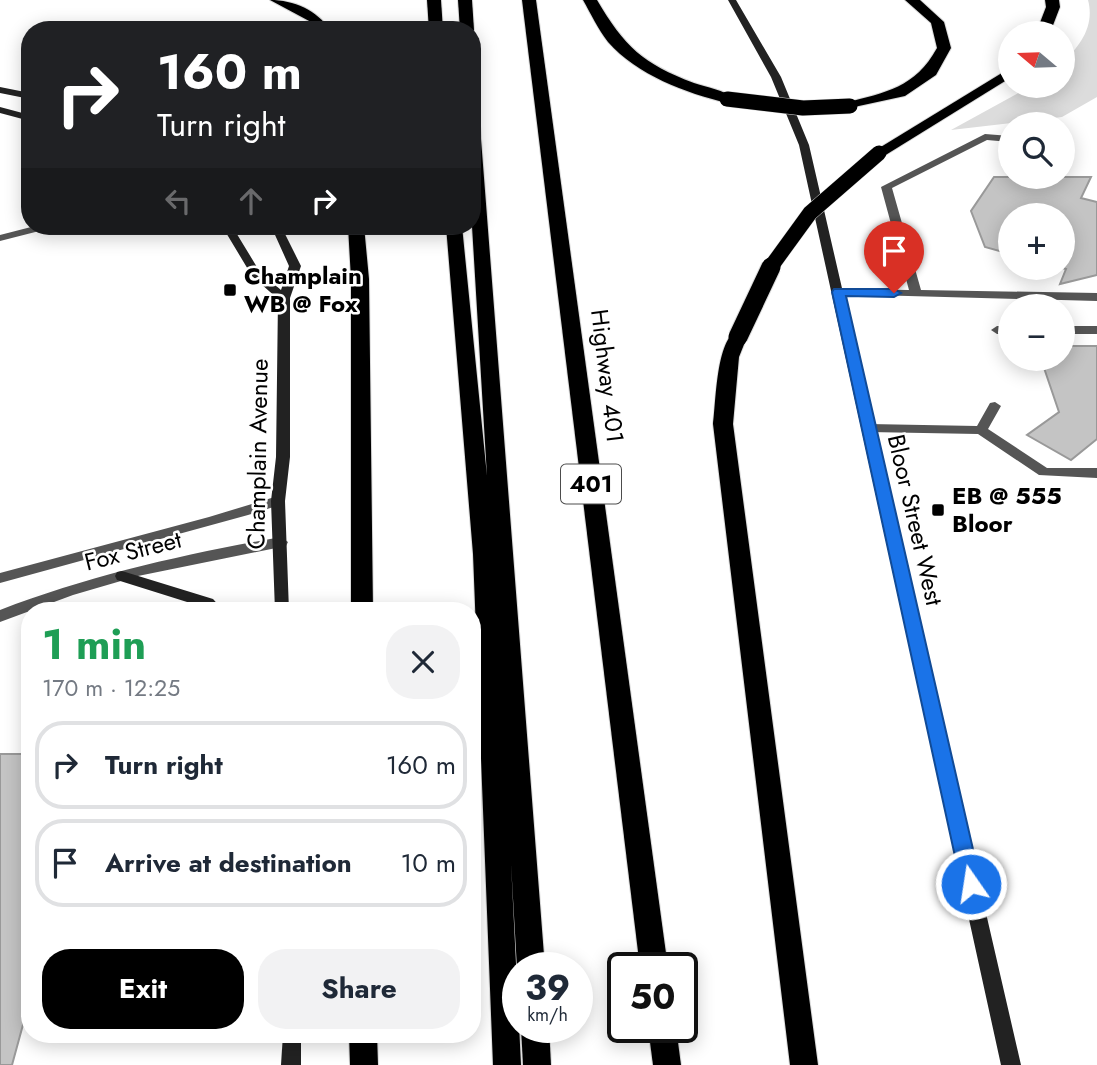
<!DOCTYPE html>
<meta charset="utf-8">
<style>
body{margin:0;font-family:Jost,sans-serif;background:#f2f2f3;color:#1f2937;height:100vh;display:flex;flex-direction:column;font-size:26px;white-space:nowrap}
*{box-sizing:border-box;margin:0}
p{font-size:23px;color:#747a83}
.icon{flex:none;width:38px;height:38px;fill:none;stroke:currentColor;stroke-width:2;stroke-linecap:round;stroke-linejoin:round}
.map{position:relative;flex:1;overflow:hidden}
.details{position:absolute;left:21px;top:602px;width:460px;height:441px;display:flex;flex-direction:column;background:#fff;border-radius:28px;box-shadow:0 4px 18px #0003}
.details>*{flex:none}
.top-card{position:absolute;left:21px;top:21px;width:460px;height:214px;border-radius:28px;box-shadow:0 4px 18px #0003;background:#202124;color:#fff;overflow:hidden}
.needle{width:46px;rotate:289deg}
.fabs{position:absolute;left:998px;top:21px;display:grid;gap:14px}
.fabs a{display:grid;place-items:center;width:77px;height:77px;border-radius:50%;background:#fff;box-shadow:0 4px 18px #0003;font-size:35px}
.speed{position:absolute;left:502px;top:952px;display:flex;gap:14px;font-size:35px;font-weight:700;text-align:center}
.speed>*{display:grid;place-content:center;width:91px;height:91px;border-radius:50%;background:#fff;box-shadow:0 4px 18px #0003;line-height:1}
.speed small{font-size:18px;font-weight:400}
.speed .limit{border:4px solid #111;border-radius:10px;background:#fff;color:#111}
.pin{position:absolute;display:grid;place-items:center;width:60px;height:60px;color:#fff;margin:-72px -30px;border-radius:50% 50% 50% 0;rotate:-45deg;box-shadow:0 0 7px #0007}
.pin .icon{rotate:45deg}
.me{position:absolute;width:77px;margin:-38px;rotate:347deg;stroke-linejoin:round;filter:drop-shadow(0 0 5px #0008)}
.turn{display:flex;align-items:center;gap:24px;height:147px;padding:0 21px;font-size:32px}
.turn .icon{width:91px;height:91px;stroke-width:2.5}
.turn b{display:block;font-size:49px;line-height:60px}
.lanes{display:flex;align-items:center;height:66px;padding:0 21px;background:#0003;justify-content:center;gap:35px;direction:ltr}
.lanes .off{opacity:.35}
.round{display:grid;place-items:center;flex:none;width:74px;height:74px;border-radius:28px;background:#f2f2f3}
.head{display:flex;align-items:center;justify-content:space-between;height:119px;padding:0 21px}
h1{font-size:42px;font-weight:700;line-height:52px;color:#1e9e55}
.cta{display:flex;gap:14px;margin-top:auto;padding:14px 21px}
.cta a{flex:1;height:80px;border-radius:28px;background:#000;color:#fff;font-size:28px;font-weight:700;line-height:80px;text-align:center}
.cta a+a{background:#f2f2f3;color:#1f2937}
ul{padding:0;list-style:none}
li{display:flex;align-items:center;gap:21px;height:88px;margin:0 14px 10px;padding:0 7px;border:4px solid #e0e1e3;border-radius:28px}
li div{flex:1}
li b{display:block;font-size:26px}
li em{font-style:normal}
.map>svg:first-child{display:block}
.green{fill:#dcdcdc}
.building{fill:#c4c4c4;stroke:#999;stroke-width:2}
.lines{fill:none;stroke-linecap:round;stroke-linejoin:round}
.highway-casing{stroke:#dbdbdb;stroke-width:2}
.lane{fill:#555;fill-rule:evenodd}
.street{fill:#555;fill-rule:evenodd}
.secondary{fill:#222;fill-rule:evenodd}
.highway{fill:#000;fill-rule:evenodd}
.highway-bridge-far1-casing{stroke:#dbdbdb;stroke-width:16;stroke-linecap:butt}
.highway-bridge-casing{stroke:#dbdbdb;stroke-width:21;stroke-linecap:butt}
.highway-bridge-far1{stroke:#000;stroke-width:15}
.highway-bridge{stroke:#000;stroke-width:19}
.route{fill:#1a73e8;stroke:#114b97;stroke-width:2}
.poi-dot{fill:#000;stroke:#fff;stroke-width:2.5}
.labels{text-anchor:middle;stroke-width:5;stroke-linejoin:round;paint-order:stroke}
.shield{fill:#fff;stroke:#4c4c4c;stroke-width:2}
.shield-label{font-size:23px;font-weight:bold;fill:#000}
.poi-label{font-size:24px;font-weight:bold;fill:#000;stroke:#fff;text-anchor:start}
.street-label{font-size:24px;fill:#000;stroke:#fff}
</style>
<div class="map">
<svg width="1097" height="1065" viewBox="0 0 1097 1065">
<rect width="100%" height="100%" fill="#fff"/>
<path class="green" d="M1088,0H1097V97L1062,117L951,130L1031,86H1062V63C1080,46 1095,26 1088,0Z"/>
<g class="building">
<polygon points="994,177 1091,177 1081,198 1097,202 1097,275 1060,284 1066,269 1062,268 1062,215 1010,215 1010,254 985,247 971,211"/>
<polygon points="1062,346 1097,346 1097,439 1071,460 1027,435 1059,412 1041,359 1062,359"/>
<polygon points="0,754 30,754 30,999 12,1065 0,1065"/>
</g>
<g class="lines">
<g class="highway-casing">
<g id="highway">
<path d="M270,0C294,0 317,10 330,30H316L311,22Z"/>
<polygon points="427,0 441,0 443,30 429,30"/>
<polygon points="458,0 472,0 474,30 472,32 460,30"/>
<polygon points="522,0 536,0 668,968 640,968"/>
<path d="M583,0H597C624,46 643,64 694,83C706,87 725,90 734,99L727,103C686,93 637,75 608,42C598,29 591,14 583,0Z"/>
<path d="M905,0H920L944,22L951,48L936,75L905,96L845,109V103C886,92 915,88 937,48L931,23Z"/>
<polygon points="1045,0 1059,0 1060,7 1050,33 1036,33 1046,7"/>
<polygon points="1010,68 1010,78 884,156 874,156 871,153"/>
<polygon points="472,109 479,113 545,968 517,968 511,863 521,1065 493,1065 473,554 446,226 462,226 487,476 472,226"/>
<polygon points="348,226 364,226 369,279 373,611 351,611 351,279"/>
<path d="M738,331L747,337L739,357L733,424L818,1065H790L713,424C716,404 716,337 738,331Z"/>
<polygon points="521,1027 549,1027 551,1065 523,1065"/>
<polygon points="648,1027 676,1027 681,1065 653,1065"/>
<polygon points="349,1034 377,1034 378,1065 350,1065"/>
</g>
</g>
<g class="lane">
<polygon points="985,134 1010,136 1010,142 987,140 892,188 921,290 1097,293 1097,301 835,294 833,292 839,289 909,290 881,187"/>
<polygon points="1062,140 1067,141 1067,145 1062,146"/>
<polygon points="35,226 53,226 51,228 0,241 0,235"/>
<polygon points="1010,326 1010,334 997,334 991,330 997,326"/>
<rect x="1062" y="326" width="35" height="8"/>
<polygon points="995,402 1001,406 988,429 1047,468 1097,468 1097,478 1039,475 978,434 869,432 863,428 869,424 977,426 990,403"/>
</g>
<g class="street">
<polygon points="278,496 285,501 283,504 248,515 0,583 0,573 209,517"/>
<path d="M281,537L288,542L286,546L138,576L73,595L0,622V610C91,575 185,554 281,537Z"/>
</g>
<g class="secondary">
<polygon points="728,0 736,0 781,77 809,145 1021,1065 1001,1065 799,145 771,77"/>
<polygon points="0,87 30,93 30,99 0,93"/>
<polygon points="0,107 30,115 30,121 0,113"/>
<polygon points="222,226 232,226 260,272 281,290 289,266 271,226 281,226 301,266 290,298 290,457 285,501 289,611 275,611 271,501 276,457 278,299 252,276"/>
<polygon points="122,571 213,599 224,611 207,611 203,607 117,580 115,576 117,572"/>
<polygon points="283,1034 301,1034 301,1065 281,1065"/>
</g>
<use href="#highway" class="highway"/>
<g class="highway-bridge-far1-casing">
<g id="highway-bridge-far1">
<polyline points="727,99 803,108 850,106"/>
<polyline points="770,268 810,213 879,153"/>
</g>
</g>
<g class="highway-bridge-casing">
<polyline id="highway-bridge" points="738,337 771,267"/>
</g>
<use href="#highway-bridge-far1" class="highway-bridge-far1"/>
<use href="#highway-bridge" class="highway-bridge"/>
</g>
<polygon class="route" points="834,289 894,289 901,293 894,297 846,296 981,884 978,890 971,893 964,890 961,884 832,292"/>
<g class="poi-dot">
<rect x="223" y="283" width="14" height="14" rx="3.5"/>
<rect x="931" y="503" width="14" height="14" rx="3.5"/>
</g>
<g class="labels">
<rect class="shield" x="561" y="464.5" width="60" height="39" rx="5"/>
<g class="shield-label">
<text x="591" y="492">401</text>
</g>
<g class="poi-label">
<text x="244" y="284">Champlain<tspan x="244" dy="28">WB @ Fox</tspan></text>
<text x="952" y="504">EB @ 555<tspan x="952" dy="28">Bloor</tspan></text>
</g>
<g class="street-label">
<text transform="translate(607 376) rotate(83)" y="8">Highway 401</text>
<text transform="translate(258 454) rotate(-89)" y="8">Champlain Avenue</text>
<text transform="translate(915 520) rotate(77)" y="8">Bloor Street West</text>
<text transform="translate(133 551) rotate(-14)" y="8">Fox Street</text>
</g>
</g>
</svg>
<div class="fabs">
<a><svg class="needle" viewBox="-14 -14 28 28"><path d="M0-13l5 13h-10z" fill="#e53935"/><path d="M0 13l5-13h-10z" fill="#747a83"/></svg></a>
<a><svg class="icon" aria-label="search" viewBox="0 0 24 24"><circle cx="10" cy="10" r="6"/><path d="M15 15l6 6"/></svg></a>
<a>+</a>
<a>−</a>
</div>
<div class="speed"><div>39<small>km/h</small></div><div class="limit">50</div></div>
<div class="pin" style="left:894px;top:293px;background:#d93025"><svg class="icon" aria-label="arrive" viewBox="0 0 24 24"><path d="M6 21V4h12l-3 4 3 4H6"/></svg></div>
<svg class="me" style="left:971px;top:884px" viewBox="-20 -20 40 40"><circle r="17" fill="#1a73e8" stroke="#fff" stroke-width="3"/><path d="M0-11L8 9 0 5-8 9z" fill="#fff"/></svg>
<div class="top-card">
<div class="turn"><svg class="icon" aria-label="right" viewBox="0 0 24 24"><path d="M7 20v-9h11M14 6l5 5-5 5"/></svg><div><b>160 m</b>Turn right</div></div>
<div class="lanes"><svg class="icon off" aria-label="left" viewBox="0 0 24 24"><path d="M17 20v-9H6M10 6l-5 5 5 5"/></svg><svg class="icon off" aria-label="ahead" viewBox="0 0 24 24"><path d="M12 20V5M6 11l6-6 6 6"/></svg><svg class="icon" aria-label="right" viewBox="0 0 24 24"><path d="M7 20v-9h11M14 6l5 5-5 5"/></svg></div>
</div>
<section class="details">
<div class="head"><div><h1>1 min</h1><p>170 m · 12:25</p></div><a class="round"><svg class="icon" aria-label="close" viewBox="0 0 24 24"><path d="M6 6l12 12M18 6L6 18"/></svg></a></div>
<ul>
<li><svg class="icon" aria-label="right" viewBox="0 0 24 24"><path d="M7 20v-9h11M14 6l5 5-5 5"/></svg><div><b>Turn right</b></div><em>160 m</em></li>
<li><svg class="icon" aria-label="arrive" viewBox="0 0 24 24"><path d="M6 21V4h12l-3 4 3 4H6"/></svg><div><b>Arrive at destination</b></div><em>10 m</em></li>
</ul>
<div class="cta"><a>Exit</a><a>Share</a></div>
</section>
</div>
